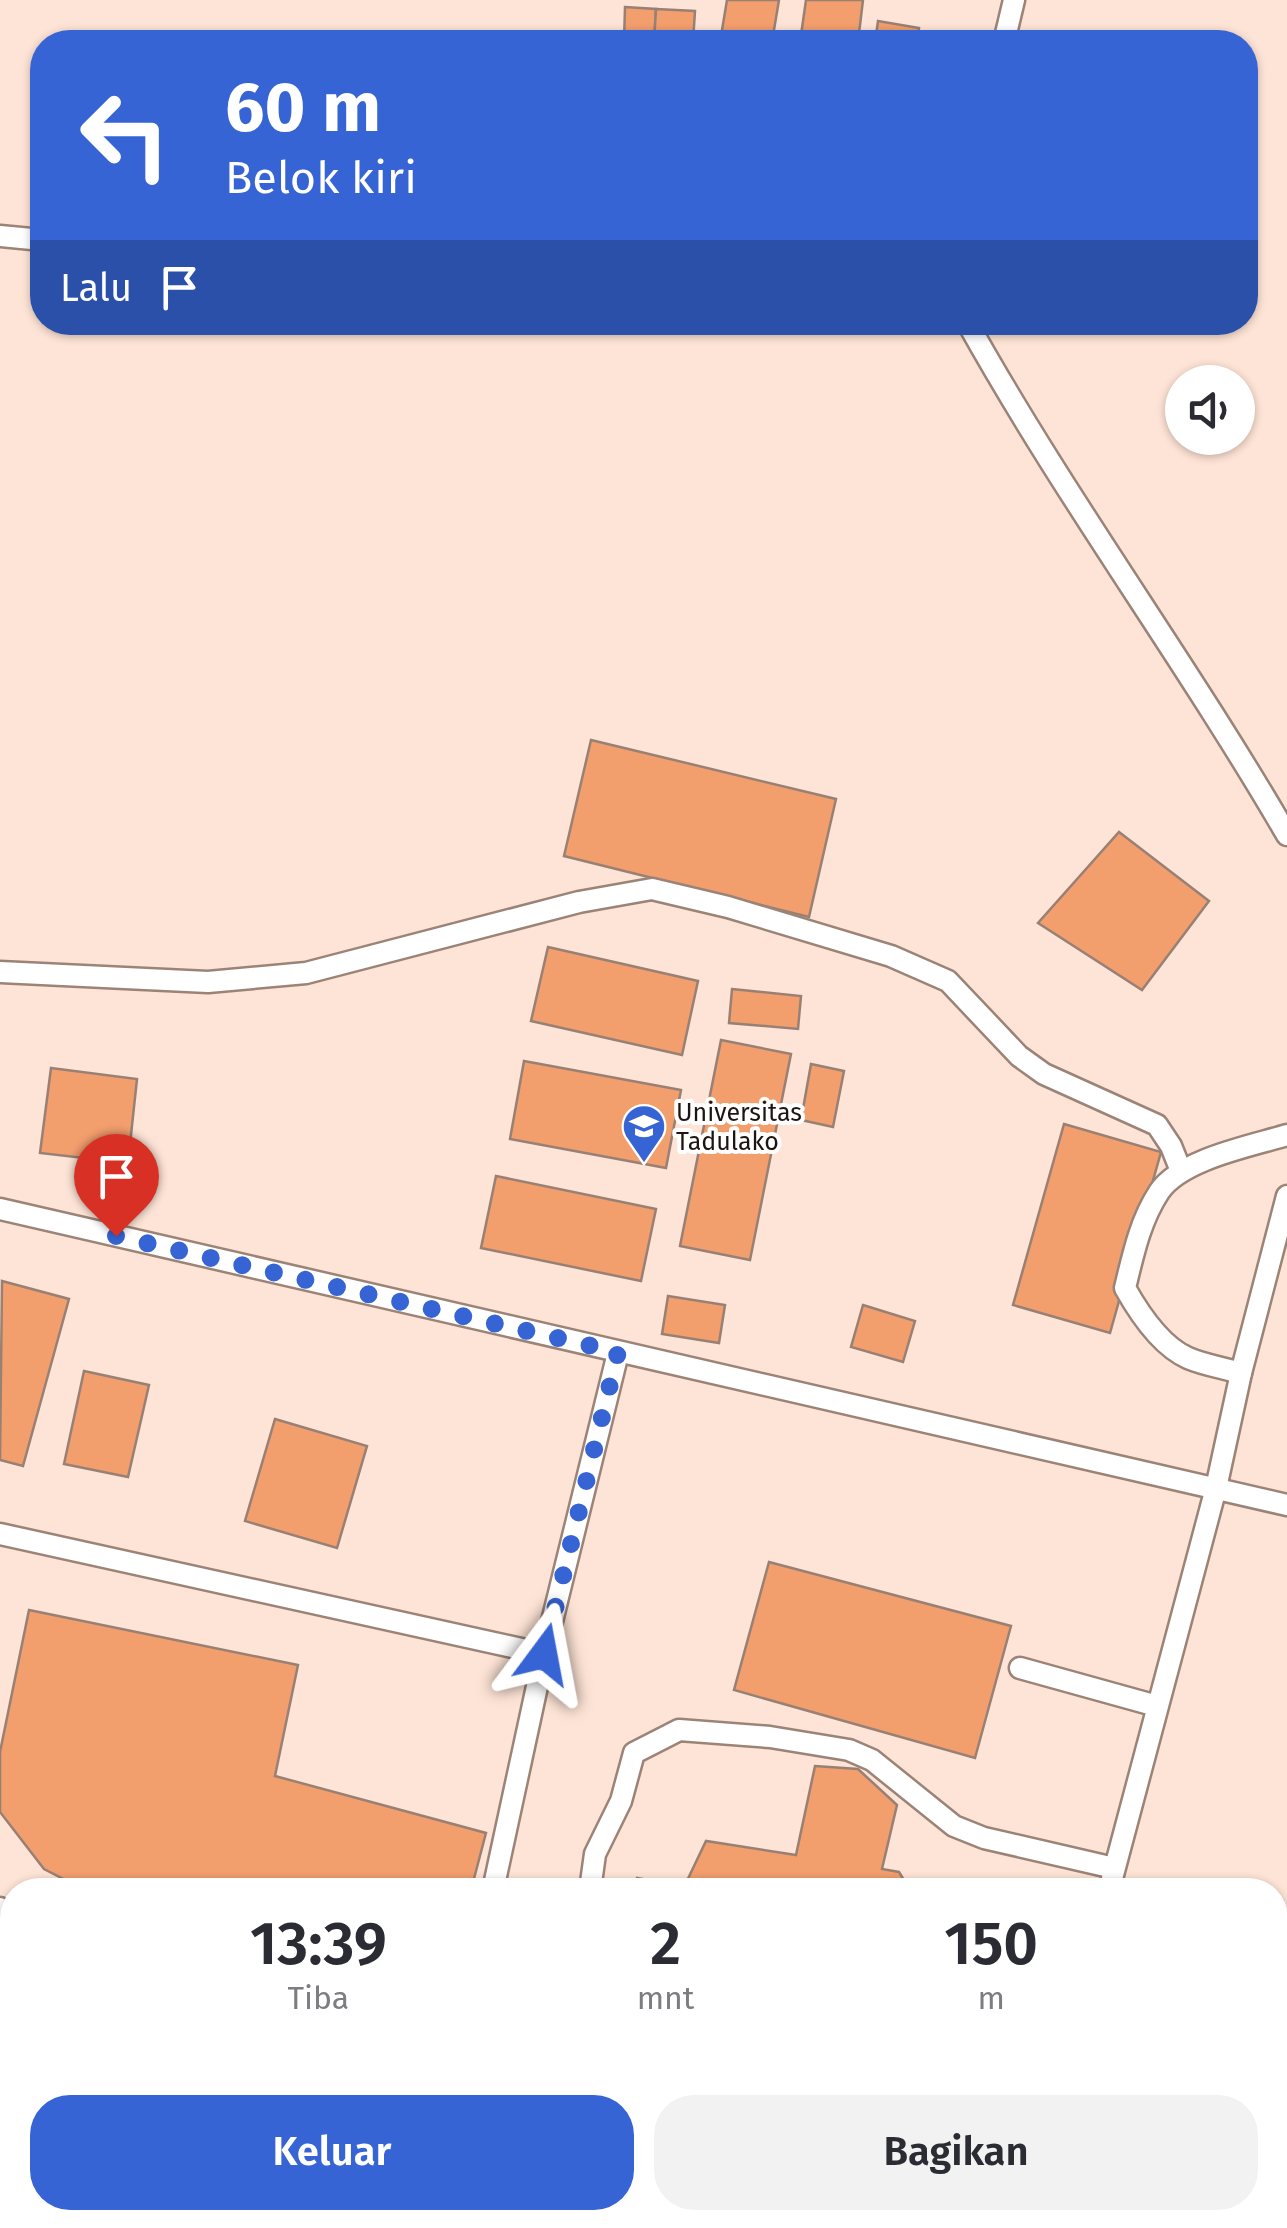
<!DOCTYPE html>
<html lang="id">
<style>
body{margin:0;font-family:"Fira Sans",sans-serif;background:#f2f2f3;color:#2b2b33;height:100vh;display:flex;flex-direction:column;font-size:38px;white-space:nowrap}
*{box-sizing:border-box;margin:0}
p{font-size:32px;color:#7c7c81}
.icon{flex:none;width:55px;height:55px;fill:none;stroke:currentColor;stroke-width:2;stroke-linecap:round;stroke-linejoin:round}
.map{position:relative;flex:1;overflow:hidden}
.panel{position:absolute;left:0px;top:1878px;width:1288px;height:352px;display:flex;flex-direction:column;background:#fff;border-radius:40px 40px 0 0;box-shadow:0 2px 8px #0004}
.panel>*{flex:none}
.guide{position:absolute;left:30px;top:30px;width:1228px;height:305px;border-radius:40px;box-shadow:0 2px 8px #0004;background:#3664d4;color:#fff;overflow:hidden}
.buttons{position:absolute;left:1165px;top:365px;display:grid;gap:20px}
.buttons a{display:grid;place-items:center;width:90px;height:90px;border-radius:50%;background:#fff;box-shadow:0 2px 8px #0004;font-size:50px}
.pin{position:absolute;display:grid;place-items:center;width:85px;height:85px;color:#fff;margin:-102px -42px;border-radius:50% 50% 50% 0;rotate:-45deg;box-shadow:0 0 10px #0007}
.pin .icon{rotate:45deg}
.me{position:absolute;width:110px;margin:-55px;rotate:13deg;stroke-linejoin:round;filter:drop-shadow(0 0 8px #0008)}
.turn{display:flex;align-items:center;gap:35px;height:210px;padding:0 30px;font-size:45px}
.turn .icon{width:130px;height:130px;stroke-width:2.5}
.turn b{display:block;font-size:70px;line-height:85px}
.then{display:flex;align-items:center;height:95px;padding:0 30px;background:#0003;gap:20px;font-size:38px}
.eta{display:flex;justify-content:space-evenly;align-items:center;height:170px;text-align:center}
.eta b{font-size:60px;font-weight:600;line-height:70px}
.primary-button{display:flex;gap:20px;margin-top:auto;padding:20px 30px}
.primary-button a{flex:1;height:115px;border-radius:40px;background:#3664d4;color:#fff;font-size:40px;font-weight:600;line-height:115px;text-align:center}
.primary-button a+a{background:#f2f2f3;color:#2b2b33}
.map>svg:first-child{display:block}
.building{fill:#f39e6d;stroke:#988174;stroke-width:2.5}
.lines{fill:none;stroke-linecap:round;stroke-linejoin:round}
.lane-casing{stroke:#9b8477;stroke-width:25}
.lane{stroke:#fff;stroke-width:20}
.route{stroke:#3664d4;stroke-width:18;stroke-dasharray:0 32.4}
.labels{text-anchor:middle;stroke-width:8;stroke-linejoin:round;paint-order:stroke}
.poi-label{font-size:25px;fill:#1e1510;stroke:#fff;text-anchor:start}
</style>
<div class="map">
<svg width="1287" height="2228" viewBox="0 0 1287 2228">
<rect width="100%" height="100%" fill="#fee4d6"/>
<g class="building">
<polygon points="727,0 779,0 772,42 720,42"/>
<polygon points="806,0 863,0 858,42 800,42"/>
<polygon points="625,7 656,9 654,42 624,41"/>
<polygon points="656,9 695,11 693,42 654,42"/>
<polygon points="878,21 919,28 917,42 875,42"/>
<polygon points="591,740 836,799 809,917 564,856"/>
<polygon points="1119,832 1209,901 1142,990 1038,923"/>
<polygon points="548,947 698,981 682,1055 531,1021"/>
<polygon points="732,989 801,996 798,1029 729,1023"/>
<polygon points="721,1040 791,1054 750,1260 680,1246"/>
<polygon points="524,1061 681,1090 666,1168 510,1139"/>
<polygon points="811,1064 844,1071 833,1127 801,1120"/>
<polygon points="51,1068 137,1079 128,1163 40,1153"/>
<polygon points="1064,1124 1161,1152 1110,1333 1013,1305"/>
<polygon points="496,1176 656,1209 641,1281 481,1248"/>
<polygon points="2,1281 69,1299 23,1466 0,1460"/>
<polygon points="668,1296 725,1305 719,1343 662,1334"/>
<polygon points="863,1305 915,1321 903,1362 851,1347"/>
<polygon points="84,1371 149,1385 128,1477 64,1464"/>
<polygon points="275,1419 367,1446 337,1548 245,1521"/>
<polygon points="769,1562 1011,1626 975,1758 734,1690"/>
<polygon points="29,1610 298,1665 275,1776 486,1833 471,1890 85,1890 44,1869 0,1812 0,1752"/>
<polygon points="815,1766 858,1769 897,1805 882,1869 899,1872 910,1890 633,1890 637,1878 684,1887 706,1841 796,1855"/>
<polygon points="188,2218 274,2218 272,2228 227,2228"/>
<polygon points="582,2218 862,2218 858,2228 580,2228"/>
</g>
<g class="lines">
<g class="lane-casing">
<g id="lane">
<polyline points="1004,42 1014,0"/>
<polyline points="0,236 42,240"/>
<path d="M967,322C1065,498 1186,661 1287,835"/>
<polyline points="0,972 208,982 306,973 579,902 652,889 728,907 891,956 948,981 1019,1056 1044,1074 1157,1125 1171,1146 1181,1171"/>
<polyline points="0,1209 1287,1505"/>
<path d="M1241,1373C1224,1368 1204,1365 1188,1358C1161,1346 1139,1313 1125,1288C1133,1255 1140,1221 1159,1192C1181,1159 1251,1146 1287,1135"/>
<polyline points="0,1534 544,1654"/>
<polyline points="1020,1668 1157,1706"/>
<polyline points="493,1890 544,1654 618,1353"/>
<polyline points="590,1890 595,1854 621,1801 634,1753 679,1730 770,1737 849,1750 872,1760 954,1826 984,1838 1114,1868"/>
<polyline points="1109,1890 1216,1488 1241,1373 1287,1196"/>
<polyline points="0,1908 12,1916"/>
<polyline points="374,2218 375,2228"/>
<polyline points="1028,2228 1030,2218"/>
</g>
</g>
<use href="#lane" class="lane"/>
</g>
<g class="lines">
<polyline class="route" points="116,1236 618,1352 544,1654"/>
</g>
<defs>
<g id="university-pin" transform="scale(2.25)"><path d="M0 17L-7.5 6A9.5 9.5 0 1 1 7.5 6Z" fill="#3664d4" stroke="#fff"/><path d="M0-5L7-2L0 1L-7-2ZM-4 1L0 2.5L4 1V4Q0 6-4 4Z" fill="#fff"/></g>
</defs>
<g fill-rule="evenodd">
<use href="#university-pin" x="644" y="1126"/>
</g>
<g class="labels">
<g class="poi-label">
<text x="676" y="1121">Universitas<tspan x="676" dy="29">Tadulako</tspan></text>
</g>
</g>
</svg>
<div class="buttons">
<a><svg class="icon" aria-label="sound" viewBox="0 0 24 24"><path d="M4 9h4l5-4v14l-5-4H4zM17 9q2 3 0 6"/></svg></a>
</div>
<div class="pin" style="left:116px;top:1236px;background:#d93025"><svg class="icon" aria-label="arrive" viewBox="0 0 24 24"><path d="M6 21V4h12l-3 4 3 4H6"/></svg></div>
<svg class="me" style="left:544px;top:1654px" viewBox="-20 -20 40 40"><path d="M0-17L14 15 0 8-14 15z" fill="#3664d4" stroke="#fff" stroke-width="4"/></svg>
<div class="guide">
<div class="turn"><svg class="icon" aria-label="left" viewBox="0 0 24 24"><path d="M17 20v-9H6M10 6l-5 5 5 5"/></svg><div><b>60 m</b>Belok kiri</div></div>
<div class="then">Lalu<svg class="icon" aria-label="arrive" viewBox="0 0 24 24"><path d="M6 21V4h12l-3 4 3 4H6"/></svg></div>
</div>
<section class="panel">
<div class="eta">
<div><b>13:39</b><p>Tiba</p></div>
<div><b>2</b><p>mnt</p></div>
<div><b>150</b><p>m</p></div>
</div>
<div class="primary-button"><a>Keluar</a><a>Bagikan</a></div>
</section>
</div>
